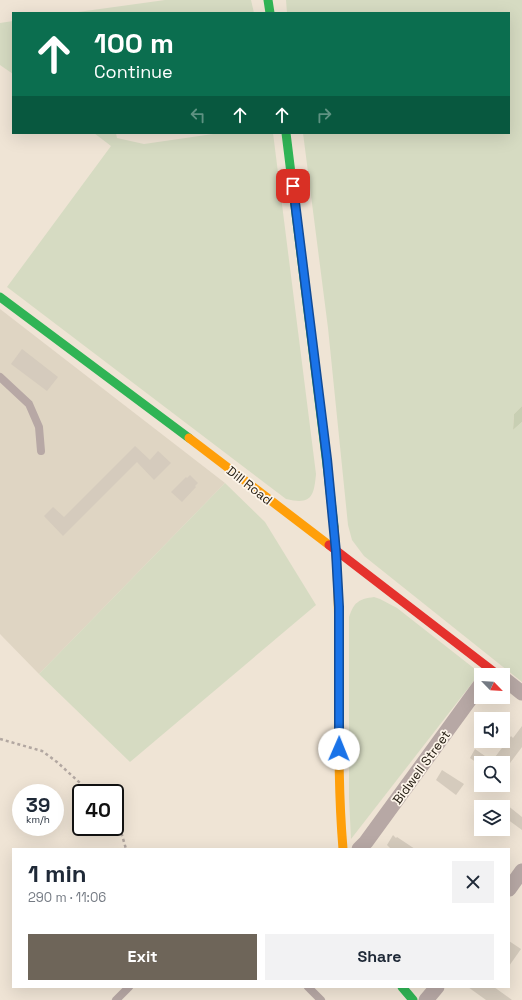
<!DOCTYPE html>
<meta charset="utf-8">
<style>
body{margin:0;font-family:"Space Grotesk",sans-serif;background:#f2f2f3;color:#1f2937;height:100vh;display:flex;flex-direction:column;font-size:15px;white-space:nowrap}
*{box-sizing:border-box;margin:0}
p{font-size:13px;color:#747a83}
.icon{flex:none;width:22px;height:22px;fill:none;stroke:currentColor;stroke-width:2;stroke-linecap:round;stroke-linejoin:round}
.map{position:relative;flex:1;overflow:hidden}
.panel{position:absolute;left:12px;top:848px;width:498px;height:140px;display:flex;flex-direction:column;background:#fff;border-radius:0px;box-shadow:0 4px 16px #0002}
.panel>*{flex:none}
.top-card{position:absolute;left:12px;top:12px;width:498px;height:122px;border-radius:0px;box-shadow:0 4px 16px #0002;background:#0b6e4f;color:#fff;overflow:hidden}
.needle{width:26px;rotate:115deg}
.buttons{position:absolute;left:474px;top:668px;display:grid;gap:8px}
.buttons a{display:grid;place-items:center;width:36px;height:36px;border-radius:0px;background:#fff;box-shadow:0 4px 16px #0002;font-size:20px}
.speed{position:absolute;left:12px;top:784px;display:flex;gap:8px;font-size:20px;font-weight:700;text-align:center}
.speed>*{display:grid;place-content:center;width:52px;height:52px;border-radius:50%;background:#fff;box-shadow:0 4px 16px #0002;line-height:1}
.speed small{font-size:10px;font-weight:400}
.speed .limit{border:2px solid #111;border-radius:6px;background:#fff;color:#111}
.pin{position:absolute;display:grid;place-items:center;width:34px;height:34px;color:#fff;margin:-17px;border-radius:8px;box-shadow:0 2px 6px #0006}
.me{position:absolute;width:44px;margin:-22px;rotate:1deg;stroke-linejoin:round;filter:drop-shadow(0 0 3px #0008)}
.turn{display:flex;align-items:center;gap:14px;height:84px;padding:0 16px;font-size:18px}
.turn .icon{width:52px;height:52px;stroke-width:2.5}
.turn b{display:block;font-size:28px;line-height:34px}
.lanes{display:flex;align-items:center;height:38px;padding:0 16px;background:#0003;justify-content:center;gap:20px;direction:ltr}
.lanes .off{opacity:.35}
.round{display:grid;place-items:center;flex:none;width:42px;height:42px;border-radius:0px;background:#f2f2f3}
.overview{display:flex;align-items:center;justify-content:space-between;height:68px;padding:0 16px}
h1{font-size:24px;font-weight:700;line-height:30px}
.button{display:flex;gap:8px;margin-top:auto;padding:8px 16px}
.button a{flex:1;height:46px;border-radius:0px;background:#6e6559;color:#fff;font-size:16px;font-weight:700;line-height:46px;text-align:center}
.button a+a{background:#f2f2f3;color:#1f2937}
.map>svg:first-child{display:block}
.industrial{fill:#dfd5c3}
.green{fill:#d6dbc2}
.forest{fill:#c8cfb3}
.building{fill:#d5cbbd}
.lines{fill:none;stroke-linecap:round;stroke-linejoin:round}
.path{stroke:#b2a7a1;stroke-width:2.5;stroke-dasharray:3 3;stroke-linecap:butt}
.lane{stroke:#b7a8a5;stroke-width:8}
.street{stroke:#b7a8a5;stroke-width:15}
.fast{stroke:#30b455;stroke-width:9}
.slow{stroke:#ff9f0a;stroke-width:9}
.jam{stroke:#e5322d;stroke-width:9}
.route-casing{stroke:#114b97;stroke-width:10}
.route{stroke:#1a73e8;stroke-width:7}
.labels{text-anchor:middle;stroke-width:3.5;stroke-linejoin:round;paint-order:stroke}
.street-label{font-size:13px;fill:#282116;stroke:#fdf5ea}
</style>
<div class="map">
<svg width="522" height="1000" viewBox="0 0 522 1000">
<rect width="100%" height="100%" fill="#efe4d5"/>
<polygon class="industrial" points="0,309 225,483 39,674 0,634"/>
<g class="green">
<polygon points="165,0 251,0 254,13 71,13"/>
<polygon points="286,0 522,0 522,406 514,414 513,430 522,422 522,682 364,556 352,540 348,525 328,328 303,133 509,133 509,13 287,13"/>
<polygon points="13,21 13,74 0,65 0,23"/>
<path d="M94,133H116L117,138L144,144L220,133H273L316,474C314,497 311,505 286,499L7,287L111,146Z"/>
<polygon points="225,483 265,522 316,605 130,762 39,674"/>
<path d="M374,597L380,599L397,608L480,673L351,839L349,798V617C354,602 359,599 374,597Z"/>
</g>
<polygon class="forest" points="522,406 522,422 513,430 514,414"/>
<g class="building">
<polygon points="22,349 58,377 47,391 11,364"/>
<polygon points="135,446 150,460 158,451 171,463 154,480 137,462 63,536 44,516 53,507 64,517"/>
<polygon points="190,475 198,483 195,486 196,487 182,502 171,492 186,477 187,478"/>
<polygon points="522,726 522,747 510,763 477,763 470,758 475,749 492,761 511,736 513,738"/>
<polygon points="442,770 464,784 456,795 436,780"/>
<polygon points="507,805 522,817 522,830 503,816 503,811"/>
<polygon points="393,835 396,838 397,837 415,849 391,849 387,845"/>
<polygon points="509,941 521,949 509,966"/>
<polygon points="468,987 494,987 512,1000 486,1000"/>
</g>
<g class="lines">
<g class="path">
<polyline points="0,739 42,751 57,762 91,793"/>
<polyline points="115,823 122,835 126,849"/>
</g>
<g class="lane">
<polyline points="0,377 29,404 39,427 41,451"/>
<polyline points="308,987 321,1000"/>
<polyline points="116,1000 129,987"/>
</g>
<g class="street">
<polyline points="503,678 522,693"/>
<polyline points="359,849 366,842 481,684"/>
<polyline points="509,889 522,871"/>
<polyline points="426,1000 437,987"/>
</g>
<g class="fast">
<polyline points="268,0 270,13"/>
<polyline points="286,133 328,473 334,527"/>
<polyline points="0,297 189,438"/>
<polyline points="402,987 413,1000"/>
</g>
<g class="slow">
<polyline points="189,438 329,545"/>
<path d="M334,527C344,634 334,742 343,849"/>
</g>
<polyline class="jam" points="329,545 498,675"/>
</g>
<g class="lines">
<g class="route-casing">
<polyline id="route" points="293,186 327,459 336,552 339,607 339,749"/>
</g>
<use href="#route" class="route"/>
</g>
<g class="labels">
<g class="street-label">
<text transform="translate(250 485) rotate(38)" y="5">Dill Road</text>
<text transform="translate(421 767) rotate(-54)" y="5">Bidwell Street</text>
</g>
</g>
</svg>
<div class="buttons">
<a><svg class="needle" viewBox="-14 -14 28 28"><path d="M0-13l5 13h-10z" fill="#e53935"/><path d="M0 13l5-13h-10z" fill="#747a83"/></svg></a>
<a><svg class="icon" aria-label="sound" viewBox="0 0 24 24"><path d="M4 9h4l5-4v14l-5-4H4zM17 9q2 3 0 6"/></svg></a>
<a><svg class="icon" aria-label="search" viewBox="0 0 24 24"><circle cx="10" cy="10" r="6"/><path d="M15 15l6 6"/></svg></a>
<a><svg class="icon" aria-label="layers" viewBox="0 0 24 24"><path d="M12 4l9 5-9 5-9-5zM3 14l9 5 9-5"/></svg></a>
</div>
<div class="speed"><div>39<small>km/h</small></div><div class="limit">40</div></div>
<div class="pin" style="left:293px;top:186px;background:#d93025"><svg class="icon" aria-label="arrive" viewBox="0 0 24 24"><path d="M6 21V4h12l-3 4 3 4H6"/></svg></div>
<svg class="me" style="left:339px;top:749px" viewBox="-20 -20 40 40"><circle r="19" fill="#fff"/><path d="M0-13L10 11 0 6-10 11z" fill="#1a73e8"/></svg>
<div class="top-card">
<div class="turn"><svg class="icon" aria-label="ahead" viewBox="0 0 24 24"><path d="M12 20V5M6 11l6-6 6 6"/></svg><div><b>100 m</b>Continue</div></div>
<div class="lanes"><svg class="icon off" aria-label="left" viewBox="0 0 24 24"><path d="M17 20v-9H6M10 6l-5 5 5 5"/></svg><svg class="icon" aria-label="ahead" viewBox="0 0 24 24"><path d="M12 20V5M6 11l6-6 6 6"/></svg><svg class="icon" aria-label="ahead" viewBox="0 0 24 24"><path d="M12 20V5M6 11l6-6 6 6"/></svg><svg class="icon off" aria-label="right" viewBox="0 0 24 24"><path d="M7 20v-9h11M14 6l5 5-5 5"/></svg></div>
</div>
<section class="panel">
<div class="overview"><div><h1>1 min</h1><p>290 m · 11:06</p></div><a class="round"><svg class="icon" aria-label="close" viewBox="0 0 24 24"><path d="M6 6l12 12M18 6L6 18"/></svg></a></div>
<div class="button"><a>Exit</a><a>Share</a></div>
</section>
</div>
